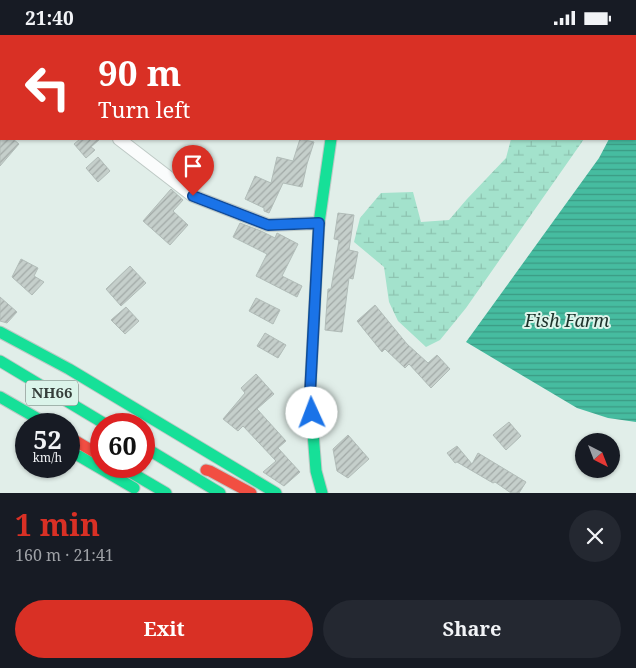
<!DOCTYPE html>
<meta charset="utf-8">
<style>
body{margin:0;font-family:"Noto Serif",serif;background:#242831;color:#f1f3f6;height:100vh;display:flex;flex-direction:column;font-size:19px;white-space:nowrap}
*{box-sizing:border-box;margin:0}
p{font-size:16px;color:#9ea1a6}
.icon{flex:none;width:28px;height:28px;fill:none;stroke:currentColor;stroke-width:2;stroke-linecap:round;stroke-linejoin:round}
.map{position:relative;height:458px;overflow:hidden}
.details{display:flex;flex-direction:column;background:#171b24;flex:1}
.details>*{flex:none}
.banner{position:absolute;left:0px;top:0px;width:636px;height:105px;box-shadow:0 1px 4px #0004;background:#d93025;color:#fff;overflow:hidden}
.needle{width:32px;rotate:138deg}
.buttons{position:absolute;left:575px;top:398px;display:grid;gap:10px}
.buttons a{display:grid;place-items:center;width:45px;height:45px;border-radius:50%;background:#171b24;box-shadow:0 1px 4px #0004;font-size:25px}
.speed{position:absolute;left:15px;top:378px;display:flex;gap:10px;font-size:25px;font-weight:700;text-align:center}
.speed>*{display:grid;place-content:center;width:65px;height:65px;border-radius:50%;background:#171b24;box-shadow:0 1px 4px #0004;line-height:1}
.speed small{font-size:12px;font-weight:400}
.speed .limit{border:8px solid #d22;background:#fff;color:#111}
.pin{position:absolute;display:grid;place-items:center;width:42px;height:42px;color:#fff;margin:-51px -21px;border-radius:50% 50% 50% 0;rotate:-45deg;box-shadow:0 0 5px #0007}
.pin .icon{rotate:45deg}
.me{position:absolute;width:55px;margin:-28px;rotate:358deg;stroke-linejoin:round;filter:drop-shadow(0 0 4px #0008)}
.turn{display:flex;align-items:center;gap:18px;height:105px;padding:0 15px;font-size:22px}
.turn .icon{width:65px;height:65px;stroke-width:2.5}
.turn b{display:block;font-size:35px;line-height:42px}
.round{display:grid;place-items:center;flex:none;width:52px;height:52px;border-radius:26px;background:#242831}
.overview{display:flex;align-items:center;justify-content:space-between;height:85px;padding:0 15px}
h1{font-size:30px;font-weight:700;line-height:38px;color:#d93025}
.cta{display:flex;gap:10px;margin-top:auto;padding:10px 15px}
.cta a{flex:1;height:58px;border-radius:30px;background:#d93025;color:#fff;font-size:20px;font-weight:700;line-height:58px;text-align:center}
.cta a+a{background:#242831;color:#f1f3f6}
.status{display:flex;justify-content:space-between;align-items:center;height:35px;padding:0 25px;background:#171b24;direction:ltr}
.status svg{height:14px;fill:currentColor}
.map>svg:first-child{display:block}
.wetland{fill:url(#wetland-marsh)}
.water{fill:url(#water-rules)}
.building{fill:url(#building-hatch);stroke:#b1bcb8}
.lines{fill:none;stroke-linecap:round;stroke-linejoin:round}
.street-casing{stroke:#bec9c5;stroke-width:14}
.fast-casing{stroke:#bec9c5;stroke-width:13}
.slow-casing{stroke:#bec9c5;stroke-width:13}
.jam-casing{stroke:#bec9c5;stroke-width:13}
.street{stroke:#fafcfc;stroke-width:12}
.fast{stroke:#16e098;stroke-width:11}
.slow{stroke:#ffcf43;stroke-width:11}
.jam{stroke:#f24e42;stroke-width:11}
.route-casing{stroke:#114b97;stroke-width:12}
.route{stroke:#1a73e8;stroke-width:9}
.labels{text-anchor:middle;stroke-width:4;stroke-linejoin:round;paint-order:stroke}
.shield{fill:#dbf4ea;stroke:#67756f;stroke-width:1}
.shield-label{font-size:15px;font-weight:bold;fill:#353e3a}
.water-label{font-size:18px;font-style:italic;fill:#1d332b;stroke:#dbf4ea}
</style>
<div class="status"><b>21:40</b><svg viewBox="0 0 49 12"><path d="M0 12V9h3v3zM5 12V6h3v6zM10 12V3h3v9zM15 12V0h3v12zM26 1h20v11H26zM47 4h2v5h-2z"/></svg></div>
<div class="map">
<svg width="636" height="458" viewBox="0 0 636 458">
<defs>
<pattern id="wetland-marsh" width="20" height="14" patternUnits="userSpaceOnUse" patternTransform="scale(1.25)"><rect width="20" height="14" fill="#a3e2cc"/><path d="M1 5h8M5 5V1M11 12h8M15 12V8" fill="none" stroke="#8dc3b0"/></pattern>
<pattern id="water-rules" width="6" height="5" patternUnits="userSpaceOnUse" patternTransform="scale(1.25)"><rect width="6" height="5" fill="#46bca0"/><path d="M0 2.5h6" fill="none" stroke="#3b9a83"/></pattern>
<pattern id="building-hatch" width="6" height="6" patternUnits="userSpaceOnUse" patternTransform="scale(1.25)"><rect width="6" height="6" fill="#c5cfcb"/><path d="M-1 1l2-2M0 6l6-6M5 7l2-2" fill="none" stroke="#a1a9a6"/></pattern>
</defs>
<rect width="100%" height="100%" fill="#e1eee9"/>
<polygon class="wetland" points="511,104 584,104 466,273 440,305 426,312 398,286 389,267 384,232 354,207 360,183 381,158 413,157 421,187 449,185 467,164 506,123"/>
<polygon class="water" points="636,47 636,387 608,383 577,373 466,307 599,123 609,104 635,104 635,50"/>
<g class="building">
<polygon points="0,104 13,104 19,109 0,131"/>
<polygon points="80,104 100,104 91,112 95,115 86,123 74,109"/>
<polygon points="300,104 314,107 307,129 302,152 283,148 269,178 264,176 264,173 245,164 255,141 271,148 277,122 293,126"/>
<polygon points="98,122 110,136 98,147 86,133"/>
<polygon points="171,154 183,165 173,176 188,190 170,210 143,186"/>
<polygon points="338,178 354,180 349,215 358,217 353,244 349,243 342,297 325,295 328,254 331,254 339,205 334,204"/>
<polygon points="240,188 261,196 275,203 277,198 298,209 282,241 302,251 297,262 256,241 267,219 233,202"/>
<polygon points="21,224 38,233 34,241 44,247 32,260 12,242"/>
<polygon points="130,231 146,248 121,271 106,254"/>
<polygon points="0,262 17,277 7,288 0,286"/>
<polygon points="256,263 280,275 273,289 249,276"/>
<polygon points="375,270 407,309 428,328 437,320 450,334 431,353 409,329 405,333 385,314 382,317 357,286"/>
<polygon points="126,272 139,286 125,299 111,285"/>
<polygon points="265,298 286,310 278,323 257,311"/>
<polygon points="256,339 274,359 257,374 286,406 278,413 300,437 284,451 263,437 276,426 243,391 238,396 223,384 245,358 241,353"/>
<polygon points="509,387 521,401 506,415 493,400"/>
<polygon points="348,400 369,424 348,443 337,436 333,414"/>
<polygon points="457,411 472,429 478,418 526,447 519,458 511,458 495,447 493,448 457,427 455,428 447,418"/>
</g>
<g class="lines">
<g class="street-casing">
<g id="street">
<polyline points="17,0 18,1"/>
<polyline points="3,1 5,0"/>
<polyline points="119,104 193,161 268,190 319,188"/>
</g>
</g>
<g class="fast-casing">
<g id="fast">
<polyline points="0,297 69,334 276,458"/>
<polyline points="0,326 105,389"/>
<polyline points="0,362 47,389"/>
<polyline points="144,412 220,458"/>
<polyline points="79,421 134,453"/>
<polyline points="120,431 166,458"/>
<polyline points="322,458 316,436 310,359 319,188 331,104"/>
</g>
</g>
<g class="slow-casing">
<polyline id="slow" points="346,1 347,0"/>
</g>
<g class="jam-casing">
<g id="jam">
<polyline points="69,402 101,421"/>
<polyline points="206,435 210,436 251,458"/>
</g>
</g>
<use href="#street" class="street"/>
<use href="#fast" class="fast"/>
<use href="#slow" class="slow"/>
<use href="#jam" class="jam"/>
</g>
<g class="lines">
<g class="route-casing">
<polyline id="route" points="193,161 268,190 319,188 310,359 312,378"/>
</g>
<use href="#route" class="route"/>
</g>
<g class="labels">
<rect class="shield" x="26" y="345.5" width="52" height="25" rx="4"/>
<g class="shield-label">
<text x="52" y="363">NH66</text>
</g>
<g class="water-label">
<text x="567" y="292">Fish Farm</text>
</g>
</g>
</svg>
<div class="buttons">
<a><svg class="needle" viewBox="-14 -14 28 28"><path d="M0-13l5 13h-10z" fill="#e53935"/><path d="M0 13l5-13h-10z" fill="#9ea1a6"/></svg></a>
</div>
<div class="speed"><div>52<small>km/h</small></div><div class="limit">60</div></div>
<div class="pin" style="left:193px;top:161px;background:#d93025"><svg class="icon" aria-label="arrive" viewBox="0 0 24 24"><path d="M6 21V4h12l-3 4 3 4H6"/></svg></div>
<svg class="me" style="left:312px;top:378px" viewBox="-20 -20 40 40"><circle r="19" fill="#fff"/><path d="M0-13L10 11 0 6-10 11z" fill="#1a73e8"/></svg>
<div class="banner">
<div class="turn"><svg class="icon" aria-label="left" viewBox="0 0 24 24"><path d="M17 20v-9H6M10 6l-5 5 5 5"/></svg><div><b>90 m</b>Turn left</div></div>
</div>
</div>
<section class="details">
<div class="overview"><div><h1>1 min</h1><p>160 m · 21:41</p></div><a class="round"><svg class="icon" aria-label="close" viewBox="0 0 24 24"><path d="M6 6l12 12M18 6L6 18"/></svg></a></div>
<div class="cta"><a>Exit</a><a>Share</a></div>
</section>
